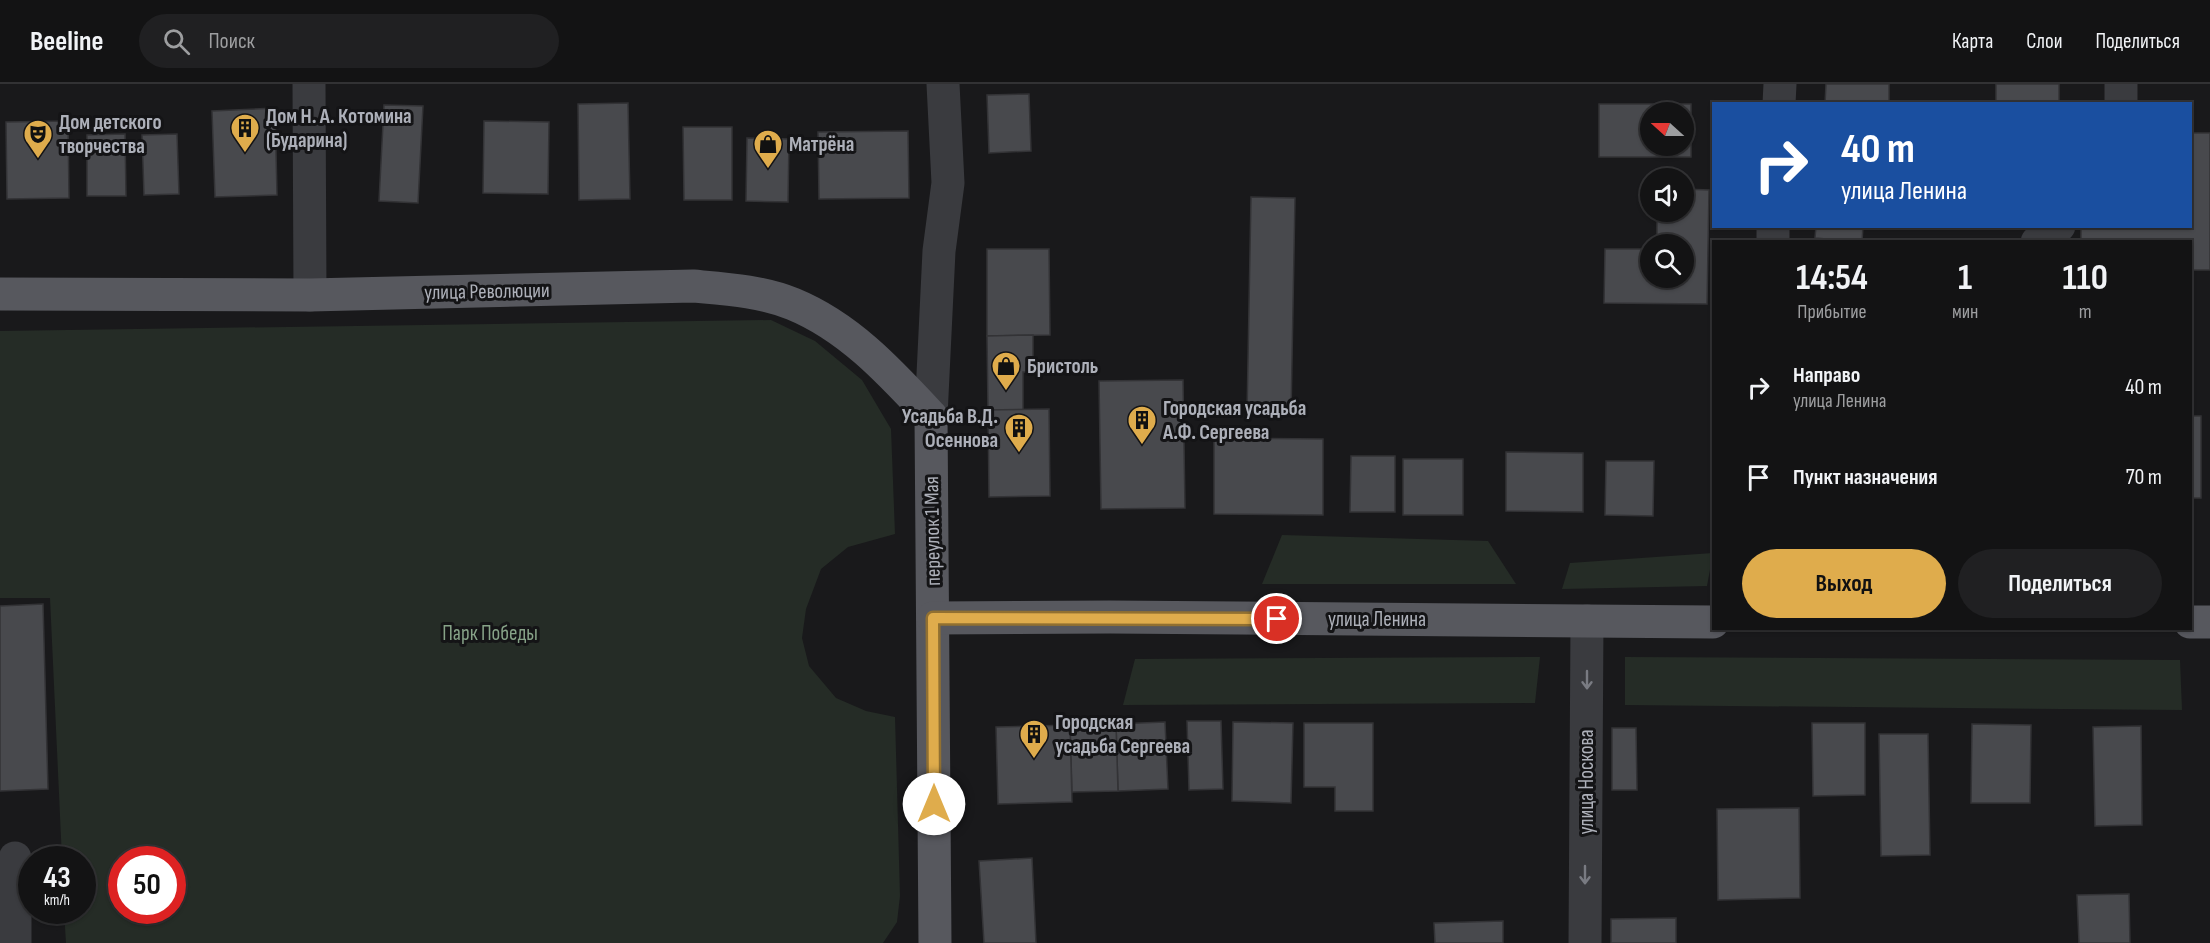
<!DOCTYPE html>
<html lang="ru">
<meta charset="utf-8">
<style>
body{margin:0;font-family:"Sofia Sans Condensed",sans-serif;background:#202022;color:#f1f3f6;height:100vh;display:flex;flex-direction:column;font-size:22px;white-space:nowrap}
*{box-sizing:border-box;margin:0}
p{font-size:20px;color:#9d9ea0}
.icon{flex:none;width:33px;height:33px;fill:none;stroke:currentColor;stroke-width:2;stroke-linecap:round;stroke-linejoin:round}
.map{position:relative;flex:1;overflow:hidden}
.side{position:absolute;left:1712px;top:156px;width:480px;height:390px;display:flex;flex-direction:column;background:#131314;border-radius:0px;box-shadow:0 2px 4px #0004,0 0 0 2px #323234}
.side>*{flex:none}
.top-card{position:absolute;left:1712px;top:18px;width:480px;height:126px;border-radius:0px;box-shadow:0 2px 4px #0004,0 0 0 2px #323234;background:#1a4fa0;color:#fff;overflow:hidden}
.needle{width:39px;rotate:291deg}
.buttons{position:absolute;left:1640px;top:18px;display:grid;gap:12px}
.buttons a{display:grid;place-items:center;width:54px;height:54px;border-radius:50%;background:#131314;box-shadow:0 2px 4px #0004,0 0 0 2px #323234;font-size:30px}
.speed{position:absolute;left:18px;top:762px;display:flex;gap:12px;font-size:30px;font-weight:700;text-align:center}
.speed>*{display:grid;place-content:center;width:78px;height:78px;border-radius:50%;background:#131314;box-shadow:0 2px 4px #0004,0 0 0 2px #323234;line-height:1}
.speed small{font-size:15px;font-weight:400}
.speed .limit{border:9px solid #d22;background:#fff;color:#111}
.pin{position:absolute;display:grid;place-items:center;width:51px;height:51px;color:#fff;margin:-26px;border:3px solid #fff;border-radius:50%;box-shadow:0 2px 6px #0007}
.me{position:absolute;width:66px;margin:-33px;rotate:0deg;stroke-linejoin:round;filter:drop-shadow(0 0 4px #0008)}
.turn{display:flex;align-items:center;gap:21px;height:126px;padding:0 30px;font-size:27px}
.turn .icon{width:78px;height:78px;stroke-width:2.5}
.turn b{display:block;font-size:42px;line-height:51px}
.eta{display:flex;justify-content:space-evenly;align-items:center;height:102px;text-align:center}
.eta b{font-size:36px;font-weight:700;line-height:42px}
.action{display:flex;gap:12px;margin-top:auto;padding:12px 30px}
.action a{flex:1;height:69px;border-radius:36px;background:#dfac4c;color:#111;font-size:24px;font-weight:700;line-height:69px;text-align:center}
.action a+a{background:#202022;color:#f1f3f6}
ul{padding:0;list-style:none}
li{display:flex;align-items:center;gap:18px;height:90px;padding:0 30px}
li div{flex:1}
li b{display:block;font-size:22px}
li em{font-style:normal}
header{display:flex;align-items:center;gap:36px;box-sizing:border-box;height:84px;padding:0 30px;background:#131314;border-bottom:2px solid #323234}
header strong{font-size:28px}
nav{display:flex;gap:33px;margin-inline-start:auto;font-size:21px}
.search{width:420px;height:54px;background:#202022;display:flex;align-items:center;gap:15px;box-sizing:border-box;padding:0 21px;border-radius:33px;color:#9d9ea0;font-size:22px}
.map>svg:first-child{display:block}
.green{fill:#252c26;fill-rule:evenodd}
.building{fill:#48494d;stroke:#333336;stroke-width:1.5;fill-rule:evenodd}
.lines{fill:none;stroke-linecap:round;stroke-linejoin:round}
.minor{stroke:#3a3b3f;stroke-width:33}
.major{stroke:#57585e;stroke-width:33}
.oneway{stroke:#797b82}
.route-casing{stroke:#917031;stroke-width:15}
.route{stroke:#dfac4c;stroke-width:10}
.labels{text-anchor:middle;stroke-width:6;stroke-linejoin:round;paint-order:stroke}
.poi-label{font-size:21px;font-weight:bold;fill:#adb0b9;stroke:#141416;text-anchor:start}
.street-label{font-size:21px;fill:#adb0b9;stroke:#141416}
.park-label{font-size:21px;fill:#86a287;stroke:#141416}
</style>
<header>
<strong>Beeline</strong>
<div class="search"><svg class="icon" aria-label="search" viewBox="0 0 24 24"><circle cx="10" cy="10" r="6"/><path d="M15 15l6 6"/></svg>Поиск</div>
<nav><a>Карта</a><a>Слои</a><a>Поделиться</a></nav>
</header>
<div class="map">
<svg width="2210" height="859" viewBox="0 0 2210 859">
<rect width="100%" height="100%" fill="#19191b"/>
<g class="green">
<path d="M771,236L815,257L862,296L891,345L895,450L848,463L821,485L806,525L802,554L809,582L836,614L866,627L895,633L900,812L897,838L883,859H66L64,827L82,826V776L62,775L50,514H0V247ZM122,776H172V826H122Z"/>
<polygon points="1282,451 1488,457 1516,500 1262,500"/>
<polygon points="1713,469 1707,502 1562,505 1570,479"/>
<polygon points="1540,573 1535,619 1123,621 1135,575"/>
<polygon points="1625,573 2180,576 2182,626 1625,621"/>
</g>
<g class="building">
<polygon points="1826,0 1889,0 1889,20 1825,20"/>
<rect x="1996" y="0" width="63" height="20"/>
<polygon points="1029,10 1031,67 989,69 987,11"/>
<polygon points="628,19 630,115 579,116 578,20"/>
<path d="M1599,20H1691V73H1599ZM1650,28H1683V62H1650Z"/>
<polygon points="384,21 423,22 418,119 379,117"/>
<polygon points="275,24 277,111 215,113 212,27"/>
<polygon points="68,37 69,114 7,115 6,38"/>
<polygon points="484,37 549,38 548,110 483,109"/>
<polygon points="683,43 732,43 732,116 684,116"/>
<polygon points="908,47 909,114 819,115 818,48"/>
<polygon points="2190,49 2210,49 2210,186 2190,186 2190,158 2081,158 2081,142 2190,142"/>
<polygon points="125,50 126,112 87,112 87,51"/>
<polygon points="177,50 179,110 144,111 142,51"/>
<polygon points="747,54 789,55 788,118 746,117"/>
<polygon points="1683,105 1709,106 1707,220 1604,219 1605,165 1650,165 1650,194 1683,194 1683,160 1657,160 1657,128 1683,128"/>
<polygon points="1251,113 1295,114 1291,331 1247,330"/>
<polygon points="1816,142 1863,142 1862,158 1815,154"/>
<polygon points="987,165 1049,165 1050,251 987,252"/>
<polygon points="1033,251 1033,288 1023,288 1023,326 988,326 987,252"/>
<polygon points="1183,296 1185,424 1101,425 1099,297"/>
<polygon points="1049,325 1050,412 989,413 988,326"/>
<rect x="2190" y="332" width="11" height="82"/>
<polygon points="1214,354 1323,355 1323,431 1214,430"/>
<polygon points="1506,368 1583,369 1583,428 1506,427"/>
<polygon points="1351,372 1395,372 1395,428 1350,428"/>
<rect x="1403" y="375" width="60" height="56"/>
<polygon points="1606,377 1654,377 1653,432 1605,431"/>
<polygon points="43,520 48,705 0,707 0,522"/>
<polygon points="1187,637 1221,637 1223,705 1189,706"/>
<polygon points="1165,638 1168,705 1118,707 1116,640"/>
<polygon points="1233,638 1293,639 1291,719 1232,717"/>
<polygon points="1304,639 1373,639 1373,727 1335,727 1335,703 1304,703"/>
<polygon points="1812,639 1865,639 1865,711 1813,712"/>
<polygon points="1116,640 1118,707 1072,708 1070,641"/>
<polygon points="1972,640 2031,641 2030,719 1971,719"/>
<polygon points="1070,641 1072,718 998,720 996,643"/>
<polygon points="2141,642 2142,741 2095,742 2093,643"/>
<polygon points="1612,644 1636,644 1637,706 1612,706"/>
<polygon points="1879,650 1928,650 1930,771 1881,772"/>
<polygon points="1799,724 1800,814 1718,816 1717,725"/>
<polygon points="1032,774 1036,859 984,859 979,777"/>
<polygon points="2129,810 2130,859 2079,859 2077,811"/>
<polygon points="1676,834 1676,859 1611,859 1611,835"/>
<polygon points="1503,837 1503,859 1435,859 1434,839"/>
</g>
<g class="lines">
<g class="minor">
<polyline points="309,0 310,211"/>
<polyline points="1779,20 1780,0"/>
<polyline points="2121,20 2121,0"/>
<polyline points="1773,158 1773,142"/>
<polyline points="2037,158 2059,142"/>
<polyline points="931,332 939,167 948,99 943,0"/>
<polyline points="15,774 15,859"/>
<polyline points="1585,859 1587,537"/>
</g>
<g class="major">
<path d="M0,210L310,211L693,202C726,205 761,207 793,220C849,243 890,288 931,332L935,859"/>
<polyline points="933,534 1110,533 1713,538"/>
<polyline points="2190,538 2210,538"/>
</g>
</g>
<defs><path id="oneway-shaft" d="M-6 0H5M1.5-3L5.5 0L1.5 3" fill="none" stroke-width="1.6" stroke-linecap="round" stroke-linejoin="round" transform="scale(1.5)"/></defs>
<g class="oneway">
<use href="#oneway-shaft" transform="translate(1587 596) rotate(90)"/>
<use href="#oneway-shaft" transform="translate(1585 791) rotate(90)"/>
</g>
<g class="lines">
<g class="route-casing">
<polyline id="route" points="934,720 933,534 1277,535"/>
</g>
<use href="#route" class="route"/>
</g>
<defs>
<g id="building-pin" transform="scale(1.5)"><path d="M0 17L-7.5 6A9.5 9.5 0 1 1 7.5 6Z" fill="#dfac4c" stroke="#141416"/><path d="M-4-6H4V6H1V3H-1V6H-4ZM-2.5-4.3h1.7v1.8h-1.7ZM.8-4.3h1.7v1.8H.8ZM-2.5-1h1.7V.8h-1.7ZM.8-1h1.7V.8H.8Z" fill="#111"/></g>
<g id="theatre-pin" transform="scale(1.5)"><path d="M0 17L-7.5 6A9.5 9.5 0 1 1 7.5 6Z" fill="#dfac4c" stroke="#141416"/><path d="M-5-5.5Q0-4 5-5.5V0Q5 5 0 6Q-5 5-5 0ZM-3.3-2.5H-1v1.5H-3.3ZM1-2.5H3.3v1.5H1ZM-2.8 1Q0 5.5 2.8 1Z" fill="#111"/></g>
<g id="shop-pin" transform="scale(1.5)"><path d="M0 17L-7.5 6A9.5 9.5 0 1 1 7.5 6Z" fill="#dfac4c" stroke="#141416"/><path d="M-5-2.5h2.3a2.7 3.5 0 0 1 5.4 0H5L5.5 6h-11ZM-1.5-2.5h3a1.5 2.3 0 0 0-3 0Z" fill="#111"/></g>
</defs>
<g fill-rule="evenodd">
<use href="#building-pin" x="245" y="44"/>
<use href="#theatre-pin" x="38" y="50"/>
<use href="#shop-pin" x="768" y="60"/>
<use href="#shop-pin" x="1006" y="282"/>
<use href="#building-pin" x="1142" y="336"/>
<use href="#building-pin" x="1019" y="344"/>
<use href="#building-pin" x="1034" y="650"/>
</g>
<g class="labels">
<g class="poi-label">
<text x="266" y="39">Дом Н. А. Котомина<tspan x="266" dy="24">(Бударина)</tspan></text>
<text x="59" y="45">Дом детского<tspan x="59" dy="24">творчества</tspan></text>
<text x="789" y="67">Матрёна</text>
<text x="1027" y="289">Бристоль</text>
<text x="1163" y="331">Городская усадьба<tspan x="1163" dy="24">А.Ф. Сергеева</tspan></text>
<text x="998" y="339" text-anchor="end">Усадьба В.Д.<tspan x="998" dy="24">Осеннова</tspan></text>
<text x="1055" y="645">Городская<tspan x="1055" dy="24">усадьба Сергеева</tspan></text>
</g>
<g class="street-label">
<text transform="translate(487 207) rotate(-1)" y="7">улица Революции</text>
<text transform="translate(932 447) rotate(-91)" y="7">переулок 1 Мая</text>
<text x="1377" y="542">улица Ленина</text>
<text transform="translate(1586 698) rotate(-90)" y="7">улица Носкова</text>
</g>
<g class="park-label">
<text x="490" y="556">Парк Победы</text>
</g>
</g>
</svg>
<div class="buttons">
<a><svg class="needle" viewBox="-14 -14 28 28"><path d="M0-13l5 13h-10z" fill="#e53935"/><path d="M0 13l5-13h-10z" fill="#9d9ea0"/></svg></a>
<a><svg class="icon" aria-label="sound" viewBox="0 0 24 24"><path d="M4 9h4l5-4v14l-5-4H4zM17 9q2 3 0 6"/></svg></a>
<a><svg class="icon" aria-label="search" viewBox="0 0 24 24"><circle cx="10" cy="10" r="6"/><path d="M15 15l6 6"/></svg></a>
</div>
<div class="speed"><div>43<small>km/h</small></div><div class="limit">50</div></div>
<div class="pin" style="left:1277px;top:535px;background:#d93025"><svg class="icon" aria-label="arrive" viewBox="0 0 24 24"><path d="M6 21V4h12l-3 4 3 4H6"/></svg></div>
<svg class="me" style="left:934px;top:720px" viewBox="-20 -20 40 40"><circle r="19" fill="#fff"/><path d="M0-13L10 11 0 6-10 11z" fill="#dfac4c"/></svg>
<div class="top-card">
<div class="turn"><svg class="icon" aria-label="right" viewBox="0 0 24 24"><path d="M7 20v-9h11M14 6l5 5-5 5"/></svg><div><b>40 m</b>улица Ленина</div></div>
</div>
<section class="side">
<div class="eta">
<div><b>14:54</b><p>Прибытие</p></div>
<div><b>1</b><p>мин</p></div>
<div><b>110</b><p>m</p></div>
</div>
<ul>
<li><svg class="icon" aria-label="right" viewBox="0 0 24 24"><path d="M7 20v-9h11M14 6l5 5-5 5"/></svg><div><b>Направо</b><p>улица Ленина</p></div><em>40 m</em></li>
<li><svg class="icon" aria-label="arrive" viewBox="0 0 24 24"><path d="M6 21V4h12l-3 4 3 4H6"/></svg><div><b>Пункт назначения</b></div><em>70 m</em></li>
</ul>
<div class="action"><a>Выход</a><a>Поделиться</a></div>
</section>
</div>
